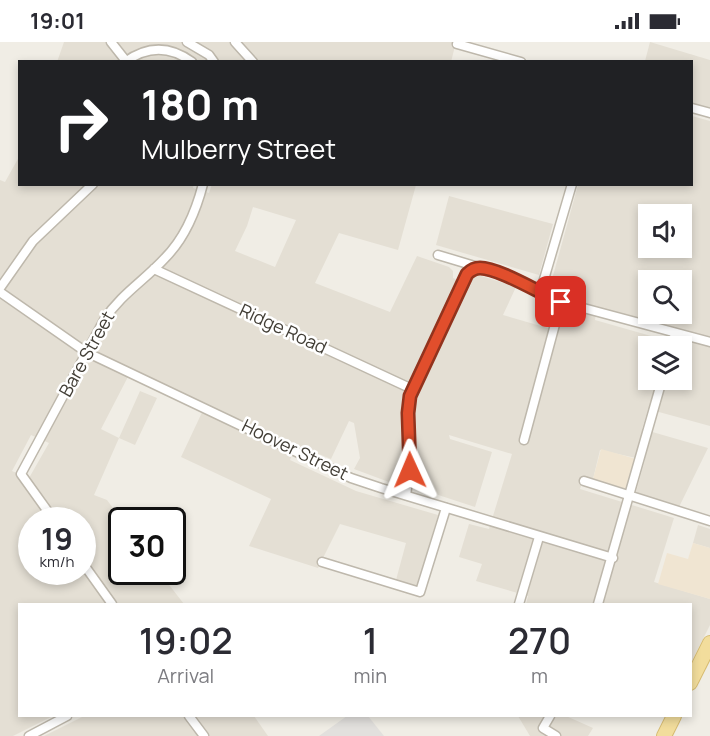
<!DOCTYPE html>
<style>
body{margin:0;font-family:Manrope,sans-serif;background:#f7f7f7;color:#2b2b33;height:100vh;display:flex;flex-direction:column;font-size:22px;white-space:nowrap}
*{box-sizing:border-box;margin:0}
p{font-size:20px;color:#7c7c81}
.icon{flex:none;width:33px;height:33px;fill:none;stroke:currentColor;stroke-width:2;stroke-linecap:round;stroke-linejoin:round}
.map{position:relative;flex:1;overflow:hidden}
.drawer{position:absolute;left:18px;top:561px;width:674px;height:114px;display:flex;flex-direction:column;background:#fff;border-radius:0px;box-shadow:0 3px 9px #0003}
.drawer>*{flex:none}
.top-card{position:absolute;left:18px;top:18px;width:675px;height:126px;border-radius:0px;box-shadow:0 3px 9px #0003;background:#202124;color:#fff;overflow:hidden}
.buttons{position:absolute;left:638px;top:162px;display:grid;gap:12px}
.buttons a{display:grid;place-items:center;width:54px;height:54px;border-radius:0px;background:#fff;box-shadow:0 3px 9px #0003;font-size:30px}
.speed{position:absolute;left:18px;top:465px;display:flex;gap:12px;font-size:30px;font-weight:700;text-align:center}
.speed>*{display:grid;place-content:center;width:78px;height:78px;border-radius:50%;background:#fff;box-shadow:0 3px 9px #0003;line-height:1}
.speed small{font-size:15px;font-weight:400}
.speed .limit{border:3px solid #111;border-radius:9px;background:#fff;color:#111}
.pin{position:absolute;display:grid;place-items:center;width:51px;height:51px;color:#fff;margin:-26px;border-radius:12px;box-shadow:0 3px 9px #0006}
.me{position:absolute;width:66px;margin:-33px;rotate:359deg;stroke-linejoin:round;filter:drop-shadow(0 0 4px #0008)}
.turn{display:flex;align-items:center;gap:21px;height:126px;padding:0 24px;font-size:27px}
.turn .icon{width:78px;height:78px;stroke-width:2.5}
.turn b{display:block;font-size:42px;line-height:51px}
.eta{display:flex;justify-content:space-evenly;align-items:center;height:102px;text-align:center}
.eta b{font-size:36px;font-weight:600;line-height:42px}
.status{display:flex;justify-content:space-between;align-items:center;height:42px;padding:0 30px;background:#fff;direction:ltr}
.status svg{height:16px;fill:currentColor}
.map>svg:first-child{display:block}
.residential{fill:#e4dfd4;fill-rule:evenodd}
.commercial{fill:#f0e5d2}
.parking{fill:#e2e0dd}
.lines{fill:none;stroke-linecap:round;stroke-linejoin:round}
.street-casing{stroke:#beb8ac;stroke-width:11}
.primary-casing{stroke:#d5ba6f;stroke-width:16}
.street{stroke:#fff;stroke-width:8}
.primary{stroke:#f2dd9c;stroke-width:14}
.route-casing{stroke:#92331d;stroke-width:15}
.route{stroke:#e14e2c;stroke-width:10}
.labels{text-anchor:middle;stroke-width:5;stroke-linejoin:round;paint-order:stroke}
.street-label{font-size:18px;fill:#423e36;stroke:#fff}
</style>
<div class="status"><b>19:01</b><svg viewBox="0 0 49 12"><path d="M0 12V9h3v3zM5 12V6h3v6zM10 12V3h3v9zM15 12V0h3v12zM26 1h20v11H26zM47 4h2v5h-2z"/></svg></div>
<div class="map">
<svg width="710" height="694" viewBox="0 0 710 694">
<rect width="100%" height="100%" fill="#f0ede5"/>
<g class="residential">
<polygon points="64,0 456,0 451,20 57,20"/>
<polygon points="650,0 710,18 710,66 692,61 692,20 645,19"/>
<path d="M692,74L710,79V384L648,367L642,387L708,406L679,465L636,450L645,418L600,408L593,437L584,435L580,447L674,476L654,540L710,557V583L690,623V562H526L528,554L476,539L482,522L459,515L469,482L489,487L512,412L449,393L450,397L492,410L475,465L420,447L415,436L397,434L394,439L389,440L354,427L360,416L354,381L349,379L331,417L296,403L290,418L356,449L438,473L417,545L396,538L406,501L340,482L318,526L249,504L271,457L181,415L206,362L132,327L101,387L119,396L140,349L157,356L135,403L119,396L94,453L107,458L122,478V530H159L184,562H20V674H53L13,694H0V138L5,140L19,115L20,142H194L193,146L209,151L212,142L416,143L398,208L339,191L315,241L390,270L417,214L449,225L453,229V236L468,242L471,236L478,233L516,245L503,273L558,289L567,257L548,252L578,143L692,142ZM253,165L296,178L275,225L235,209L247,184ZM648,172H681V206H648ZM648,238H681V272H648ZM597,266L669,285L665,298L595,278ZM648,304H681V338H648ZM31,393L49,401L29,436L12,429ZM32,478H82V530H32Z"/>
<polygon points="449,154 553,182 539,233 436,203"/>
<polygon points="698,483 710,487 710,506 693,501"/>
<polygon points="84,674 254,674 268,694 44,694"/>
<polygon points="518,674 566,674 593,686 588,694 530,694"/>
</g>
<g class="commercial">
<polygon points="601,407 636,417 627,447 593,437"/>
<polygon points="693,501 710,506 710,557 658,542 667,511 688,517"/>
</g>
<polygon class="parking" points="347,674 368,674 384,694 319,694"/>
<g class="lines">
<g class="street-casing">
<g id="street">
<polyline points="111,0 126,19"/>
<polyline points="187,0 209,13 214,20"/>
<polyline points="235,0 253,20"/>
<polyline points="457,2 521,20"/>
<path d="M125,20C147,4 169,3 192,20"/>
<polyline points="692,66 710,71"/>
<polyline points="438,213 488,228 519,240 561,260 710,300"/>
<polyline points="154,227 412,347"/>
<polyline points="0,246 33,199 93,142"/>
<polyline points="0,250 86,310 351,436 381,446 613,516"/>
<polyline points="540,251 572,142"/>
<polyline points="672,304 675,291"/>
<polyline points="524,398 561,260"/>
<polyline points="584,439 710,479"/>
<polyline points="406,453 410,425 408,374 410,354 465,234 469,230 478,226"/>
<path d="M54,478L21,432L104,278C121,252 145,238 165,216C185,196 196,169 203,142"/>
<polyline points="82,520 112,562"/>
<polyline points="322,520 420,550 446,466"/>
<polyline points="519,562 539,495"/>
<polyline points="598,562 662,338"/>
<polyline points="189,674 204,694"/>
<polyline points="550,674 543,686 556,694"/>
<polyline points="29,694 67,674"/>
</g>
</g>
<g class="primary-casing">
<g id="primary">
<polyline points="690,641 710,601"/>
<polyline points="664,694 674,674"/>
</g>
</g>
<use href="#street" class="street"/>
<use href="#primary" class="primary"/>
</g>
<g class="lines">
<g class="route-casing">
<path id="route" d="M410,428L408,371L410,354L467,232C471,228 474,226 480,226C499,226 541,252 561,260"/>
</g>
<use href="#route" class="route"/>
</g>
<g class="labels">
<g class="street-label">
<text transform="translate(283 287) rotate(25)" y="6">Ridge Road</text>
<text transform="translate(87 312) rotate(-61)" y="6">Bare Street</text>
<text transform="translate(295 408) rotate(26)" y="6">Hoover Street</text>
</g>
</g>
</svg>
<div class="buttons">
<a><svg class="icon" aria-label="sound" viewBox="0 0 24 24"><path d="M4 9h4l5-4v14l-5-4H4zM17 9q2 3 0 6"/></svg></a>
<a><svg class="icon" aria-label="search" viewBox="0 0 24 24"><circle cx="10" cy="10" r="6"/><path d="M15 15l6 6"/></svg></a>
<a><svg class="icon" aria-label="layers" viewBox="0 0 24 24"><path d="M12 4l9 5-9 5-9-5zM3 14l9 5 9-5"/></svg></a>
</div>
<div class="speed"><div>19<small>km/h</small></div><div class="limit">30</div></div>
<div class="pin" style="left:561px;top:260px;background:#d93025"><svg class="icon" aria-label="arrive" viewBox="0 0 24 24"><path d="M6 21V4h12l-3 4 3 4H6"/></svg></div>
<svg class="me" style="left:410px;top:428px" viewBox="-20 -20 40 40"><path d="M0-17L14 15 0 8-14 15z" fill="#e14e2c" stroke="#fff" stroke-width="4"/></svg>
<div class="top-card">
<div class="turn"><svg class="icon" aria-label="right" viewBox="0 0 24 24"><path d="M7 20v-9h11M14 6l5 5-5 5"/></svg><div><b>180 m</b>Mulberry Street</div></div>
</div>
<section class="drawer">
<div class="eta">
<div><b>19:02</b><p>Arrival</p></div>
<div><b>1</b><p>min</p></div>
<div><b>270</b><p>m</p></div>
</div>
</section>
</div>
